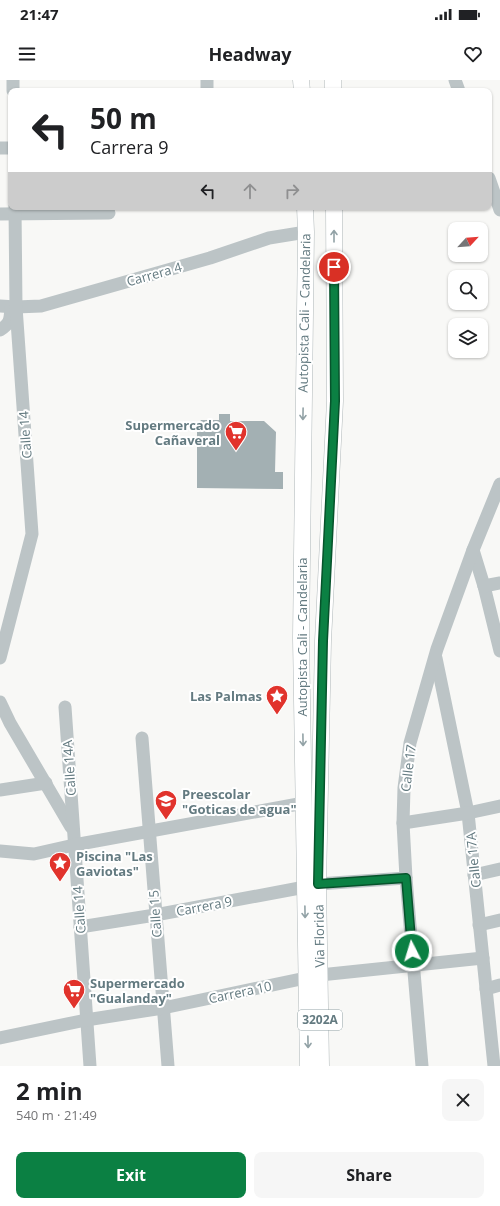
<!DOCTYPE html>
<meta charset="utf-8">
<style>
body{margin:0;font-family:"Open Sans",sans-serif;background:#f6f6f6;color:#202124;height:100vh;display:flex;flex-direction:column;font-size:15px;white-space:nowrap}
*{box-sizing:border-box;margin:0}
p{font-size:13px;color:#757577}
.icon{flex:none;width:22px;height:22px;fill:none;stroke:currentColor;stroke-width:2;stroke-linecap:round;stroke-linejoin:round}
.map{position:relative;height:986px;overflow:hidden}
.drawer{display:flex;flex-direction:column;background:#fff;flex:1}
.drawer>*{flex:none}
.top-card{position:absolute;left:8px;top:8px;width:484px;height:122px;border-radius:8px;box-shadow:0 1px 3px #0004;background:#fff;color:#202124;overflow:hidden}
.needle{width:26px;rotate:64deg}
.controls{position:absolute;left:448px;top:142px;display:grid;gap:8px}
.controls a{display:grid;place-items:center;width:40px;height:40px;border-radius:8px;background:#fff;box-shadow:0 1px 3px #0004;font-size:20px}
.pin{position:absolute;display:grid;place-items:center;width:34px;height:34px;color:#fff;margin:-17px;border:2px solid #fff;border-radius:50%;box-shadow:0 1px 4px #0007}
.me{position:absolute;width:44px;margin:-22px;rotate:355deg;stroke-linejoin:round;filter:drop-shadow(0 0 3px #0008)}
.turn{display:flex;align-items:center;gap:14px;height:84px;padding:0 16px;font-size:18px}
.turn .icon{width:52px;height:52px;stroke-width:2.5}
.turn b{display:block;font-size:28px;line-height:34px}
.lanes{display:flex;align-items:center;height:38px;padding:0 16px;background:#0003;justify-content:center;gap:20px;direction:ltr}
.lanes .off{opacity:.35}
.round{display:grid;place-items:center;flex:none;width:42px;height:42px;border-radius:8px;background:#f6f6f6}
.head{display:flex;align-items:center;justify-content:space-between;height:68px;padding:0 16px}
h1{font-size:24px;font-weight:700;line-height:30px}
.button{display:flex;gap:8px;margin-top:auto;padding:8px 16px}
.button a{flex:1;height:46px;border-radius:8px;background:#0b8043;color:#fff;font-size:16px;font-weight:700;line-height:46px;text-align:center}
.button a+a{background:#f6f6f6;color:#202124}
.status{display:flex;justify-content:space-between;align-items:center;height:28px;padding:0 20px;background:#fff;direction:ltr}
.status svg{height:11px;fill:currentColor}
header{display:flex;justify-content:space-between;align-items:center;height:52px;padding:0 16px;background:#fff;font-size:18px;font-weight:700}
.map>svg:first-child{display:block}
.building{fill:#a3b0b3}
.lines{fill:none;stroke-linecap:round;stroke-linejoin:round}
.major-casing{stroke:#b0b8ba;stroke-width:17}
.minor{stroke:#bcc4c6;stroke-width:13}
.major{stroke:#fff;stroke-width:16}
.oneway{stroke:#92a2a6}
.route-casing{stroke:#07532c;stroke-width:10}
.route{stroke:#0b8043;stroke-width:7}
.labels{text-anchor:middle;stroke-width:4;stroke-linejoin:round;paint-order:stroke}
.shield{fill:#fff;stroke:#92a2a6;stroke-width:1}
.shield-label{font-size:12px;font-weight:bold;fill:#637a80}
.street-label{font-size:13px;fill:#637a80;stroke:#fff}
.poi-label{font-size:13px;font-weight:bold;fill:#637a80;stroke:#fff;text-anchor:start}
</style>
<div class="status"><b>21:47</b><svg viewBox="0 0 49 12"><path d="M0 12V9h3v3zM5 12V6h3v6zM10 12V3h3v9zM15 12V0h3v12zM26 1h20v11H26zM47 4h2v5h-2z"/></svg></div>
<header><svg class="icon" aria-label="menu" viewBox="0 0 24 24"><path d="M4 6h16M4 12h16M4 18h16"/></svg>Headway<svg class="icon" aria-label="heart" viewBox="0 0 24 24"><path d="M12 20l-8-8c-3-5 5-10 8-4 3-6 11-1 8 4z"/></svg></header>
<div class="map">
<svg width="500" height="986" viewBox="0 0 500 986">
<rect width="100%" height="100%" fill="#f8f8f6"/>
<polygon class="building" points="219,334 230,334 230,341 264,341 276,352 275,392 283,392 283,409 197,408 197,346 201,340 219,340"/>
<g class="lines">
<g class="major-casing">
<g id="major">
<polyline points="301,0 302,11"/>
<polyline points="333,0 333,11"/>
<polyline points="305,127 306,152 301,558 308,986"/>
<polyline points="321,986 318,804 323,561 335,321 334,127"/>
</g>
</g>
<g class="minor">
<polyline points="13,0 13,11"/>
<polyline points="207,0 207,11"/>
<polyline points="455,0 459,11"/>
<polyline points="0,68 11,68"/>
<polyline points="489,98 500,130"/>
<polyline points="0,134 109,133"/>
<polyline points="0,226 16,227 41,226 210,178 269,158 306,152"/>
<path d="M0,250C11,243 10,239 11,227"/>
<polyline points="473,470 484,506 500,571"/>
<polyline points="484,506 500,503"/>
<polyline points="0,578 32,454 16,227 15,127"/>
<polyline points="436,578 468,733 494,986"/>
<polyline points="0,622 10,643 71,747"/>
<polyline points="65,627 90,986"/>
<polyline points="142,658 168,986"/>
<polyline points="0,710 46,703"/>
<polyline points="403,743 468,733 500,726"/>
<polyline points="0,771 34,774 74,765 304,723"/>
<polyline points="474,795 500,789"/>
<polyline points="318,804 406,798"/>
<polyline points="479,845 500,840"/>
<polyline points="80,847 155,835 305,807"/>
<polyline points="486,909 500,905"/>
<polyline points="0,958 86,940 163,928 320,895 483,878"/>
<polyline points="422,986 406,798 403,743 404,708 410,663 437,569 473,470 500,404"/>
</g>
<use href="#major" class="major"/>
</g>
<defs><path id="oneway-shaft" d="M-6 0H5M1.5-3L5.5 0L1.5 3" fill="none" stroke-width="1.6" stroke-linecap="round" stroke-linejoin="round"/></defs>
<g class="oneway">
<use href="#oneway-shaft" transform="translate(334 156) rotate(-90)"/>
<use href="#oneway-shaft" transform="translate(303 334) rotate(91)"/>
<use href="#oneway-shaft" transform="translate(303 660) rotate(89)"/>
<use href="#oneway-shaft" transform="translate(305 832) rotate(89)"/>
<use href="#oneway-shaft" transform="translate(308 962) rotate(89)"/>
</g>
<g class="lines">
<g class="route-casing">
<polyline id="route" points="334,187 335,321 323,561 318,804 406,798 412,871"/>
</g>
<use href="#route" class="route"/>
</g>
<defs>
<g id="supermarket-pin" transform="scale(1.15)"><path d="M0 17L-7.5 6A9.5 9.5 0 1 1 7.5 6Z" fill="#e1332c" stroke="#fff"/><path d="M-6-5.5h2.5l.6 2H6L4.5 2H-2.5L-4.4-4H-6ZM-1.5 3.2a1.3 1.3 0 1 0 .1 0ZM3 3.2a1.3 1.3 0 1 0 .1 0Z" fill="#fff"/></g>
<g id="sight-pin" transform="scale(1.15)"><path d="M0 17L-7.5 6A9.5 9.5 0 1 1 7.5 6Z" fill="#e1332c" stroke="#fff"/><path d="M0-6L1.8-2.2L6-1.7L2.9 1.2L3.7 5.4L0 3.3L-3.7 5.4L-2.9 1.2L-6-1.7L-1.8-2.2Z" fill="#fff"/></g>
<g id="school-pin" transform="scale(1.15)"><path d="M0 17L-7.5 6A9.5 9.5 0 1 1 7.5 6Z" fill="#e1332c" stroke="#fff"/><path d="M0-5L7-2L0 1L-7-2ZM-4 1L0 2.5L4 1V4Q0 6-4 4Z" fill="#fff"/></g>
</defs>
<g fill-rule="evenodd">
<use href="#supermarket-pin" x="236" y="352"/>
<use href="#sight-pin" x="277" y="616"/>
<use href="#school-pin" x="166" y="721"/>
<use href="#sight-pin" x="60" y="783"/>
<use href="#supermarket-pin" x="74" y="910"/>
</g>
<g class="labels">
<rect class="shield" x="298" y="930" width="44" height="20" rx="3"/>
<g class="shield-label">
<text x="320" y="944">3202A</text>
</g>
<g class="street-label">
<text transform="translate(154 194) rotate(-16)" y="5">Carrera 4</text>
<text transform="translate(304 233) rotate(-89)" y="5">Autopista Cali - Candelaria</text>
<text transform="translate(25 355) rotate(-94)" y="5">Calle 14</text>
<text transform="translate(302 557) rotate(-90)" y="5">Autopista Cali - Candelaria</text>
<text transform="translate(69 688) rotate(-94)" y="5">Calle 14A</text>
<text transform="translate(408 688) rotate(-83)" y="5">Calle 17</text>
<text transform="translate(473 780) rotate(-96)" y="5">Calle 17A</text>
<text transform="translate(204 826) rotate(-11)" y="5">Carrera 9</text>
<text transform="translate(79 830) rotate(-94)" y="5">Calle 14</text>
<text transform="translate(155 834) rotate(-94)" y="5">Calle 15</text>
<text transform="translate(319 856) rotate(-91)" y="5">Via Florida</text>
<text transform="translate(240 912) rotate(-12)" y="5">Carrera 10</text>
</g>
<g class="poi-label">
<text x="220" y="350" text-anchor="end">Supermercado<tspan x="220" dy="15">Cañaveral</tspan></text>
<text x="262" y="621" text-anchor="end">Las Palmas</text>
<text x="182" y="719">Preescolar<tspan x="182" dy="15">"Goticas de agua"</tspan></text>
<text x="76" y="781">Piscina "Las<tspan x="76" dy="15">Gaviotas"</tspan></text>
<text x="90" y="908">Supermercado<tspan x="90" dy="15">"Gualanday"</tspan></text>
</g>
</g>
</svg>
<div class="controls">
<a><svg class="needle" viewBox="-14 -14 28 28"><path d="M0-13l5 13h-10z" fill="#e53935"/><path d="M0 13l5-13h-10z" fill="#757577"/></svg></a>
<a><svg class="icon" aria-label="search" viewBox="0 0 24 24"><circle cx="10" cy="10" r="6"/><path d="M15 15l6 6"/></svg></a>
<a><svg class="icon" aria-label="layers" viewBox="0 0 24 24"><path d="M12 4l9 5-9 5-9-5zM3 14l9 5 9-5"/></svg></a>
</div>
<div class="pin" style="left:334px;top:187px;background:#d93025"><svg class="icon" aria-label="arrive" viewBox="0 0 24 24"><path d="M6 21V4h12l-3 4 3 4H6"/></svg></div>
<svg class="me" style="left:412px;top:871px" viewBox="-20 -20 40 40"><circle r="17" fill="#0b8043" stroke="#fff" stroke-width="3"/><path d="M0-11L8 9 0 5-8 9z" fill="#fff"/></svg>
<div class="top-card">
<div class="turn"><svg class="icon" aria-label="left" viewBox="0 0 24 24"><path d="M17 20v-9H6M10 6l-5 5 5 5"/></svg><div><b>50 m</b>Carrera 9</div></div>
<div class="lanes"><svg class="icon" aria-label="left" viewBox="0 0 24 24"><path d="M17 20v-9H6M10 6l-5 5 5 5"/></svg><svg class="icon off" aria-label="ahead" viewBox="0 0 24 24"><path d="M12 20V5M6 11l6-6 6 6"/></svg><svg class="icon off" aria-label="right" viewBox="0 0 24 24"><path d="M7 20v-9h11M14 6l5 5-5 5"/></svg></div>
</div>
</div>
<section class="drawer">
<div class="head"><div><h1>2 min</h1><p>540 m · 21:49</p></div><a class="round"><svg class="icon" aria-label="close" viewBox="0 0 24 24"><path d="M6 6l12 12M18 6L6 18"/></svg></a></div>
<div class="button"><a>Exit</a><a>Share</a></div>
</section>
